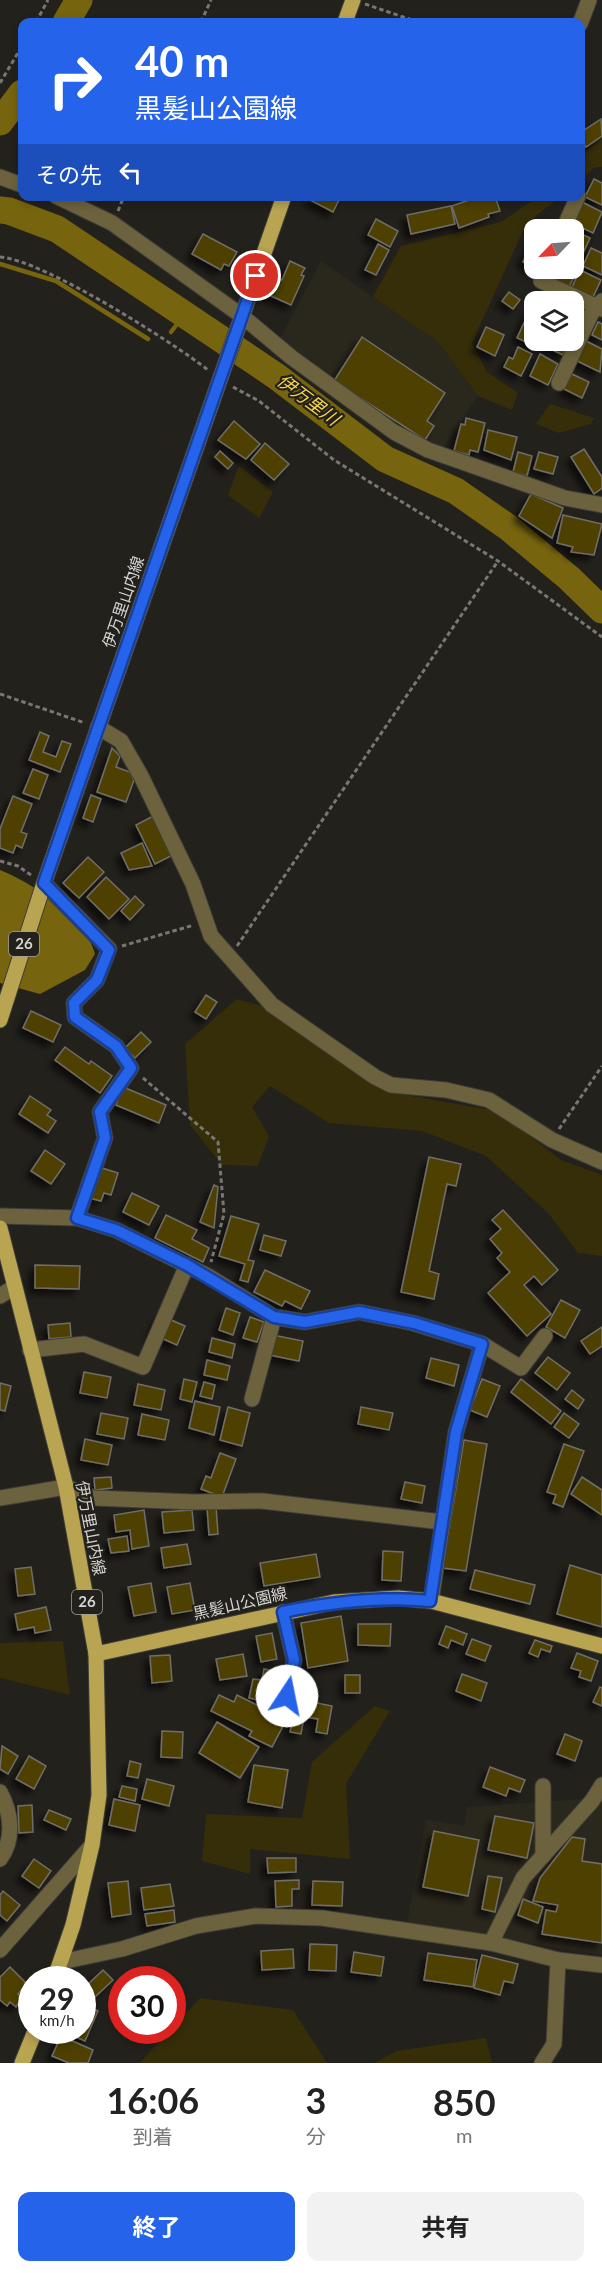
<!DOCTYPE html>
<html lang="ja">
<meta charset="utf-8">
<style>
body{margin:0;font-family:Lato,"Noto Sans JP",sans-serif;background:#f2f2f2;color:#222;height:100vh;display:flex;flex-direction:column;font-size:22px;white-space:nowrap}
*{box-sizing:border-box;margin:0}
p{font-size:20px;color:#767676}
.icon{flex:none;width:33px;height:33px;fill:none;stroke:currentColor;stroke-width:2;stroke-linecap:round;stroke-linejoin:round}
.map{position:relative;height:2063px;overflow:hidden}
.sheet{display:flex;flex-direction:column;background:#fff;flex:1}
.sheet>*{flex:none}
.guide{position:absolute;left:18px;top:18px;width:567px;height:183px;border-radius:12px;box-shadow:0 3px 9px #0003;background:#2563eb;color:#fff;overflow:hidden}
.needle{width:39px;rotate:245deg}
.tools{position:absolute;left:524px;top:219px;display:grid;gap:12px}
.tools a{display:grid;place-items:center;width:60px;height:60px;border-radius:12px;background:#fff;box-shadow:0 3px 9px #0003;font-size:30px}
.speed{position:absolute;left:18px;top:1966px;display:flex;gap:12px;font-size:30px;font-weight:700;text-align:center}
.speed>*{display:grid;place-content:center;width:78px;height:78px;border-radius:50%;background:#fff;box-shadow:0 3px 9px #0003;line-height:1}
.speed small{font-size:15px;font-weight:400}
.speed .limit{border:9px solid #d22;background:#fff;color:#111}
.pin{position:absolute;display:grid;place-items:center;width:51px;height:51px;color:#fff;margin:-26px;border:3px solid #fff;border-radius:50%;box-shadow:0 2px 6px #0007}
.me{position:absolute;width:66px;margin:-33px;rotate:11deg;stroke-linejoin:round;filter:drop-shadow(0 0 4px #0008)}
.turn{display:flex;align-items:center;gap:21px;height:126px;padding:0 18px;font-size:27px}
.turn .icon{width:78px;height:78px;stroke-width:2.5}
.turn b{display:block;font-size:42px;line-height:51px}
.then{display:flex;align-items:center;height:57px;padding:0 18px;background:#0003;gap:12px;font-size:22px}
.eta{display:flex;justify-content:space-evenly;align-items:center;height:102px;text-align:center}
.eta b{font-size:36px;font-weight:700;line-height:42px}
.cta{display:flex;gap:12px;margin-top:auto;padding:12px 18px}
.cta a{flex:1;height:69px;border-radius:12px;background:#2563eb;color:#fff;font-size:24px;font-weight:700;line-height:69px;text-align:center}
.cta a+a{background:#f2f2f2;color:#222}
.map>svg:first-child{display:block}
.built{fill:#2a271c}
.green{fill:#362d09}
.water{fill:#77640e}
.lines{fill:none;stroke-linecap:round;stroke-linejoin:round}
.stream{stroke:#77640e;stroke-width:4.5}
.river{stroke:#77640e;stroke-width:27}
.building{fill:#4e4005;stroke:#706e68;stroke-width:1.5;filter:url(#shadow)}
.minor-casing{stroke:#3f3e39;stroke-width:17}
.major-casing{stroke:#3f3e39;stroke-width:17}
.path{stroke:#797773;stroke-width:3;stroke-dasharray:4.5 3;stroke-linecap:butt}
.minor{stroke:#6c623d;stroke-width:15}
.major{stroke:#b9a452;stroke-width:15}
.route-casing{stroke:#184099;stroke-width:15}
.route{stroke:#2563eb;stroke-width:10}
.labels{text-anchor:middle;stroke-width:4.5;stroke-linejoin:round;paint-order:stroke}
.shield{fill:#23211c;stroke:#a09e9b;stroke-width:1.5}
.shield-label{font-size:15px;font-weight:bold;fill:#d5d4d1}
.street-label{font-size:16px;fill:#d5d4d1;stroke:#23211c}
.water-label{font-size:18px;font-style:italic;fill:#f6d44c;stroke:#23211c}
</style>
<div class="map">
<svg width="602" height="2063" viewBox="0 0 602 2063">
<defs>
<filter id="shadow"><feDropShadow dx="-5.5" dy="5.5" stdDeviation="3" flood-color="#0009"/></filter>
</defs>
<rect width="100%" height="100%" fill="#23211c"/>
<g class="built">
<polygon points="321,261 438,342 478,396 441,451 397,428 307,363 280,339"/>
<polygon points="602,1775 602,1955 407,1923 426,1819 464,1826 467,1807 582,1799"/>
</g>
<g class="green">
<path d="M602,139V167H595L581,180C580,154 581,153 602,139Z"/>
<polygon points="539,196 560,197 526,224 472,343 487,372 518,393 512,410 478,396 438,342 373,297 401,246 501,222"/>
<polygon points="550,404 594,418 591,424 559,433 536,424"/>
<polygon points="239,466 273,492 259,518 228,495"/>
<polygon points="237,999 265,1007 389,1092 496,1111 561,1160 602,1175 602,1256 578,1253 549,1214 486,1156 422,1131 329,1123 270,1086 252,1107 269,1136 258,1166 222,1165 190,1125 185,1044"/>
<polygon points="63,1641 70,1695 0,1678 0,1643"/>
<polygon points="375,1706 390,1711 346,1784 350,1859 250,1849 250,1874 202,1861 206,1814 302,1818 312,1762"/>
<polygon points="200,1998 293,2010 327,2063 140,2063 169,2031 172,2031 173,2027"/>
<polygon points="486,2038 492,2063 375,2063 396,2051"/>
</g>
<path class="water" d="M0,870C34,884 85,917 95,954L85,970L40,994L0,983Z"/>
<g class="lines">
<g class="stream">
<polyline points="0,264 56,281 148,339"/>
<polyline points="171,332 184,315"/>
</g>
<g class="river">
<polyline points="66,22 79,0"/>
<polyline points="0,122 22,93"/>
<polyline points="0,210 9,211 57,229 276,376 385,459 456,491 509,528 569,578 602,610"/>
</g>
</g>
<g class="building">
<polygon points="601,119 602,136 586,147 580,140 580,133"/>
<polygon points="594,179 602,183 602,205 585,197"/>
<polygon points="312,196 341,196 333,212 310,200"/>
<polygon points="480,196 495,196 500,211 488,214 489,217 459,228 452,206"/>
<polygon points="582,202 602,212 593,233 572,223"/>
<polygon points="451,206 455,224 411,234 407,215"/>
<polygon points="376,219 398,231 390,247 368,235"/>
<polygon points="573,230 590,238 578,264 573,261"/>
<polygon points="203,234 237,252 229,266 224,264 221,270 192,254"/>
<polygon points="534,239 534,268 523,262"/>
<polygon points="378,244 389,250 376,275 365,270"/>
<polygon points="591,248 602,253 602,275 583,266"/>
<polygon points="290,261 305,268 301,275 304,276 291,305 269,295 277,277 282,280"/>
<polygon points="573,263 579,266 569,287 547,277 551,268 573,268"/>
<polygon points="580,270 601,280 593,297 572,287"/>
<polygon points="509,292 520,300 513,309 502,301"/>
<polygon points="529,312 534,314 534,340 540,340 537,347 517,338"/>
<polygon points="598,322 602,324 602,340 592,335"/>
<polygon points="486,327 504,335 495,356 477,347"/>
<polygon points="362,337 445,393 427,421 434,426 425,440 334,381"/>
<polygon points="544,340 570,340 563,355 542,345"/>
<polygon points="586,341 602,349 600,372 577,361"/>
<polygon points="518,347 532,354 521,376 504,367 509,357 513,359"/>
<polygon points="540,354 558,364 548,385 530,376"/>
<polygon points="572,374 589,382 582,398 564,389"/>
<polygon points="466,418 485,423 478,452 470,450 469,455 454,451 461,424 465,425"/>
<polygon points="234,421 260,444 246,459 218,440"/>
<polygon points="488,430 517,437 511,460 484,450"/>
<polygon points="265,443 289,464 274,480 251,460"/>
<polygon points="584,449 602,477 602,488 594,494 571,457"/>
<polygon points="220,451 233,463 228,469 215,457"/>
<polygon points="518,452 532,456 527,476 513,472"/>
<polygon points="539,452 558,457 553,474 534,469"/>
<polygon points="531,494 563,508 552,538 519,516"/>
<polygon points="563,515 602,524 594,555 571,552 573,547 557,543"/>
<polygon points="40,732 49,736 43,752 56,757 62,741 71,744 60,772 29,760"/>
<polygon points="112,748 120,756 116,767 130,772 134,780 126,802 97,792"/>
<polygon points="33,769 48,775 39,799 23,793"/>
<polygon points="91,795 101,799 93,822 83,818"/>
<polygon points="13,796 32,804 21,832 27,834 22,848 16,845 13,853 0,848 0,829"/>
<polygon points="153,816 171,856 155,864 136,825"/>
<polygon points="142,843 152,866 129,870 121,853"/>
<polygon points="88,857 104,872 79,898 63,883"/>
<polygon points="106,877 129,899 109,919 87,897"/>
<polygon points="135,896 144,905 130,920 121,911"/>
<polygon points="206,995 217,1002 206,1019 195,1012"/>
<polygon points="31,1011 61,1025 53,1042 23,1028"/>
<polygon points="141,1032 151,1042 135,1058 125,1048"/>
<polygon points="65,1047 89,1064 91,1061 112,1076 100,1093 55,1060"/>
<polygon points="123,1087 166,1105 159,1123 116,1105"/>
<polygon points="30,1096 51,1110 47,1115 56,1121 48,1133 19,1114"/>
<polygon points="45,1150 65,1164 51,1184 31,1171"/>
<polygon points="429,1157 461,1164 456,1186 447,1184 429,1271 439,1274 434,1299 401,1292"/>
<polygon points="99,1167 118,1173 111,1195 104,1193 101,1201 89,1198"/>
<polygon points="214,1185 218,1187 214,1228 200,1222"/>
<polygon points="132,1193 159,1206 149,1225 123,1212"/>
<polygon points="503,1210 558,1270 542,1285 534,1276 524,1285 551,1314 527,1336 488,1293 510,1272 497,1258 502,1253 490,1239 501,1229 492,1220"/>
<polygon points="166,1215 197,1230 192,1239 209,1248 203,1262 155,1238"/>
<polygon points="231,1216 259,1224 248,1260 254,1261 248,1282 240,1280 245,1264 219,1256"/>
<polygon points="264,1235 286,1241 281,1256 260,1250"/>
<polygon points="35,1265 80,1266 79,1289 35,1288"/>
<polygon points="265,1270 310,1291 301,1309 285,1301 282,1306 254,1292"/>
<polygon points="561,1300 580,1310 565,1338 546,1327"/>
<polygon points="226,1308 240,1313 233,1335 219,1330"/>
<polygon points="160,1315 185,1326 177,1345 152,1334"/>
<polygon points="250,1317 264,1322 257,1342 243,1338"/>
<polygon points="70,1323 71,1337 49,1339 48,1325"/>
<polygon points="602,1327 602,1346 590,1354 581,1341"/>
<polygon points="273,1335 303,1341 299,1361 269,1355"/>
<polygon points="212,1338 235,1344 232,1358 209,1352"/>
<polygon points="548,1357 570,1373 557,1390 535,1373"/>
<polygon points="431,1358 459,1365 454,1386 426,1378"/>
<polygon points="207,1360 230,1366 227,1380 204,1375"/>
<polygon points="84,1372 111,1377 107,1398 80,1393"/>
<polygon points="184,1379 197,1382 192,1402 180,1399"/>
<polygon points="482,1379 500,1386 487,1417 470,1410"/>
<polygon points="521,1379 561,1411 551,1424 511,1392"/>
<polygon points="204,1382 215,1385 212,1399 200,1396"/>
<polygon points="0,1383 11,1386 5,1411 0,1410"/>
<polygon points="138,1384 165,1390 161,1410 134,1405"/>
<polygon points="572,1390 584,1400 578,1409 565,1399"/>
<polygon points="195,1401 220,1407 214,1435 189,1428"/>
<polygon points="228,1407 250,1413 242,1446 220,1440"/>
<polygon points="361,1407 393,1413 389,1430 358,1424"/>
<polygon points="101,1413 128,1418 124,1439 97,1434"/>
<polygon points="564,1413 579,1424 569,1438 554,1427"/>
<polygon points="142,1414 169,1420 165,1440 138,1435"/>
<polygon points="85,1439 112,1445 108,1465 81,1460"/>
<polygon points="464,1440 487,1444 466,1571 443,1568"/>
<polygon points="564,1444 584,1451 563,1507 553,1503 556,1495 547,1492"/>
<polygon points="220,1453 236,1459 222,1497 201,1489 206,1476 211,1478"/>
<polygon points="111,1477 112,1488 95,1490 94,1478"/>
<polygon points="582,1477 602,1490 602,1515 571,1494"/>
<polygon points="405,1482 425,1486 422,1503 401,1499"/>
<polygon points="216,1506 218,1534 209,1535 207,1507"/>
<polygon points="144,1510 149,1546 132,1549 130,1530 116,1532 114,1515"/>
<polygon points="192,1510 194,1530 164,1533 162,1512"/>
<polygon points="127,1536 129,1551 111,1553 108,1539"/>
<polygon points="187,1544 191,1564 164,1568 161,1548"/>
<polygon points="383,1551 403,1552 401,1581 382,1580"/>
<polygon points="316,1554 320,1577 264,1586 260,1563"/>
<polygon points="570,1565 602,1575 602,1627 557,1614"/>
<polygon points="31,1567 35,1594 18,1596 15,1569"/>
<polygon points="475,1570 535,1585 530,1604 470,1589"/>
<polygon points="151,1583 156,1612 134,1616 128,1587"/>
<polygon points="190,1583 195,1610 172,1614 167,1587"/>
<polygon points="46,1607 51,1630 35,1633 34,1627 18,1630 15,1614"/>
<polygon points="341,1616 348,1661 308,1668 301,1623"/>
<polygon points="358,1624 391,1624 390,1646 358,1645"/>
<polygon points="446,1626 467,1634 463,1645 451,1640 448,1648 439,1644"/>
<polygon points="272,1633 277,1659 261,1662 256,1636"/>
<polygon points="472,1639 491,1646 485,1661 466,1654"/>
<polygon points="535,1640 552,1646 550,1652 541,1649 538,1657 529,1653"/>
<polygon points="577,1653 598,1661 591,1681 579,1677 581,1671 571,1668"/>
<polygon points="243,1654 247,1676 220,1680 216,1659"/>
<polygon points="170,1655 172,1681 152,1683 150,1656"/>
<polygon points="264,1669 279,1672 273,1703 249,1698 253,1679 262,1680"/>
<polygon points="462,1674 487,1683 481,1701 456,1691"/>
<rect x="345" y="1675" width="15" height="18"/>
<polygon points="600,1687 602,1688 602,1706 593,1702"/>
<polygon points="219,1695 234,1702 237,1695 269,1711 266,1718 283,1726 272,1747 249,1736 252,1731 211,1711"/>
<polygon points="297,1699 332,1706 327,1734 316,1732 318,1719 304,1717 301,1734 290,1732"/>
<polygon points="217,1722 259,1747 240,1778 199,1753"/>
<polygon points="162,1731 183,1732 182,1758 161,1757"/>
<polygon points="565,1734 582,1741 575,1761 557,1754"/>
<polygon points="2,1746 18,1756 8,1774 0,1769"/>
<polygon points="29,1756 46,1766 34,1789 16,1779"/>
<polygon points="130,1761 141,1764 138,1778 127,1776"/>
<polygon points="254,1765 288,1770 282,1808 248,1802"/>
<polygon points="490,1767 525,1780 520,1792 509,1788 506,1796 483,1787"/>
<polygon points="147,1779 174,1786 169,1806 142,1799"/>
<polygon points="122,1786 137,1789 135,1801 119,1797"/>
<polygon points="114,1799 140,1805 135,1831 109,1825"/>
<polygon points="32,1805 33,1832 19,1833 18,1806"/>
<polygon points="49,1810 71,1819 66,1830 44,1820"/>
<polygon points="495,1816 534,1823 527,1858 488,1850"/>
<polygon points="434,1831 479,1840 468,1896 423,1887"/>
<polygon points="572,1837 585,1839 582,1861 602,1864 602,1943 542,1934 546,1910 556,1912 558,1905 533,1901 540,1878"/>
<polygon points="267,1858 296,1858 296,1872 268,1873"/>
<polygon points="34,1859 51,1871 39,1888 22,1876"/>
<polygon points="488,1876 502,1878 495,1912 482,1909"/>
<polygon points="299,1880 299,1889 292,1889 292,1906 276,1907 275,1881"/>
<polygon points="128,1881 131,1914 112,1917 108,1883"/>
<polygon points="313,1881 343,1882 342,1906 312,1905"/>
<polygon points="170,1884 174,1906 144,1910 141,1888"/>
<polygon points="3,1891 20,1905 7,1921 0,1915 0,1895"/>
<polygon points="523,1899 543,1907 538,1923 518,1915"/>
<polygon points="174,1910 175,1922 147,1926 145,1914"/>
<polygon points="310,1944 337,1945 336,1971 309,1970"/>
<polygon points="293,1949 294,1968 262,1970 261,1951"/>
<polygon points="354,1952 384,1957 381,1976 351,1972"/>
<polygon points="428,1953 477,1960 473,1987 424,1980"/>
<polygon points="482,1955 518,1964 513,1983 504,1981 500,1995 474,1988"/>
<polygon points="10,1967 27,1984 18,1994 22,1998 16,2007 10,2002 7,2006 0,2000 0,1977"/>
<polygon points="103,1970 113,1980 94,1998 84,1988"/>
<polygon points="175,1989 184,1998 172,2009 172,1992"/>
<polygon points="82,2004 98,2011 85,2041 63,2031 82,2031"/>
<polygon points="61,2036 93,2050 88,2063 69,2063 52,2056"/>
</g>
<g class="lines">
<g class="minor-casing">
<g id="minor">
<polyline points="580,24 589,0"/>
<polyline points="0,177 22,185"/>
<polyline points="56,196 112,223 242,316 291,357 394,432 428,450 565,498 602,505"/>
<polyline points="563,230 578,196"/>
<polyline points="546,268 541,281 602,309"/>
<polyline points="559,383 591,314 602,301"/>
<polyline points="98,727 121,741 141,776 193,884 211,936 272,1005 375,1077 391,1085 446,1090 489,1100 552,1140 602,1162"/>
<polyline points="44,883 109,949 97,980 74,1003 75,1017 116,1046 131,1068 100,1112 105,1138 77,1218"/>
<polyline points="0,1216 77,1218 116,1230 208,1276 274,1317 305,1322 359,1312 413,1323 482,1344 456,1432 431,1601"/>
<polyline points="0,1296 14,1287"/>
<polyline points="482,1344 521,1368 545,1336"/>
<polyline points="30,1350 84,1344 143,1367 187,1265"/>
<polyline points="252,1399 274,1317"/>
<polyline points="0,1498 66,1487 94,1498 194,1502 262,1501 442,1522"/>
<polyline points="283,1612 294,1660 283,1714"/>
<path d="M0,1792C11,1812 15,1839 0,1859"/>
<polyline points="543,1856 543,1786"/>
<polyline points="491,1943 523,1878 592,1801 602,1785"/>
<polyline points="0,1950 92,1845"/>
<polyline points="61,1962 122,1949 196,1926 256,1916 322,1918 491,1943 558,1960 602,1965"/>
<polyline points="542,2063 554,2044 558,1960"/>
</g>
</g>
<g class="major-casing">
<g id="major">
<polyline points="345,22 353,0"/>
<polyline points="0,1020 44,883 284,196"/>
<polyline points="0,1228 66,1487 96,1654 99,1795 92,1845 73,1925 54,1980"/>
<polyline points="96,1654 334,1602 398,1598 431,1601 602,1646"/>
<polyline points="22,2063 35,2031"/>
</g>
</g>
<g class="path">
<polyline points="365,4 418,22"/>
<polyline points="36,22 48,0"/>
<polyline points="201,22 211,0"/>
<polyline points="0,83 22,46"/>
<polyline points="118,211 124,196"/>
<path d="M0,257C43,260 171,341 208,370"/>
<polyline points="233,387 259,401 334,460 498,561 602,637"/>
<polyline points="0,694 85,723"/>
<polyline points="0,861 18,866 31,875"/>
<polyline points="122,946 194,925"/>
<polyline points="237,946 498,561"/>
<polyline points="143,1078 218,1142 224,1214 211,1262"/>
<polyline points="559,1129 602,1066"/>
</g>
<use href="#minor" class="minor"/>
<use href="#major" class="major"/>
</g>
<g class="lines">
<g class="route-casing">
<path id="route" d="M256,276L44,883L109,950L97,980L74,1003L75,1017L116,1046L131,1068L100,1112L105,1138L77,1218L116,1230L187,1265L274,1317L305,1322L359,1312L414,1323L482,1344L456,1432L430,1601C380,1596 332,1602 283,1612L294,1660L287,1696"/>
</g>
<use href="#route" class="route"/>
</g>
<g class="labels">
<g class="shield">
<rect x="9" y="932" width="30" height="24" rx="4.5"/>
<rect x="72" y="1590" width="30" height="24" rx="4.5"/>
</g>
<g class="shield-label">
<text x="24" y="949">26</text>
<text x="87" y="1607">26</text>
</g>
<g class="street-label">
<text transform="translate(123 602) rotate(-71)" y="6">伊万里山内線</text>
<text transform="translate(91 1528) rotate(79)" y="6">伊万里山内線</text>
<text transform="translate(240 1603) rotate(-13)" y="6">黒髪山公園線</text>
</g>
<g class="water-label">
<text transform="translate(308 400) rotate(37)" y="6">伊万里川</text>
</g>
</g>
</svg>
<div class="tools">
<a><svg class="needle" viewBox="-14 -14 28 28"><path d="M0-13l5 13h-10z" fill="#e53935"/><path d="M0 13l5-13h-10z" fill="#767676"/></svg></a>
<a><svg class="icon" aria-label="layers" viewBox="0 0 24 24"><path d="M12 4l9 5-9 5-9-5zM3 14l9 5 9-5"/></svg></a>
</div>
<div class="speed"><div>29<small>km/h</small></div><div class="limit">30</div></div>
<div class="pin" style="left:256px;top:276px;background:#d93025"><svg class="icon" aria-label="arrive" viewBox="0 0 24 24"><path d="M6 21V4h12l-3 4 3 4H6"/></svg></div>
<svg class="me" style="left:287px;top:1696px" viewBox="-20 -20 40 40"><circle r="19" fill="#fff"/><path d="M0-13L10 11 0 6-10 11z" fill="#2563eb"/></svg>
<div class="guide">
<div class="turn"><svg class="icon" aria-label="right" viewBox="0 0 24 24"><path d="M7 20v-9h11M14 6l5 5-5 5"/></svg><div><b>40 m</b>黒髪山公園線</div></div>
<div class="then">その先<svg class="icon" aria-label="left" viewBox="0 0 24 24"><path d="M17 20v-9H6M10 6l-5 5 5 5"/></svg></div>
</div>
</div>
<section class="sheet">
<div class="eta">
<div><b>16:06</b><p>到着</p></div>
<div><b>3</b><p>分</p></div>
<div><b>850</b><p>m</p></div>
</div>
<div class="cta"><a>終了</a><a>共有</a></div>
</section>
